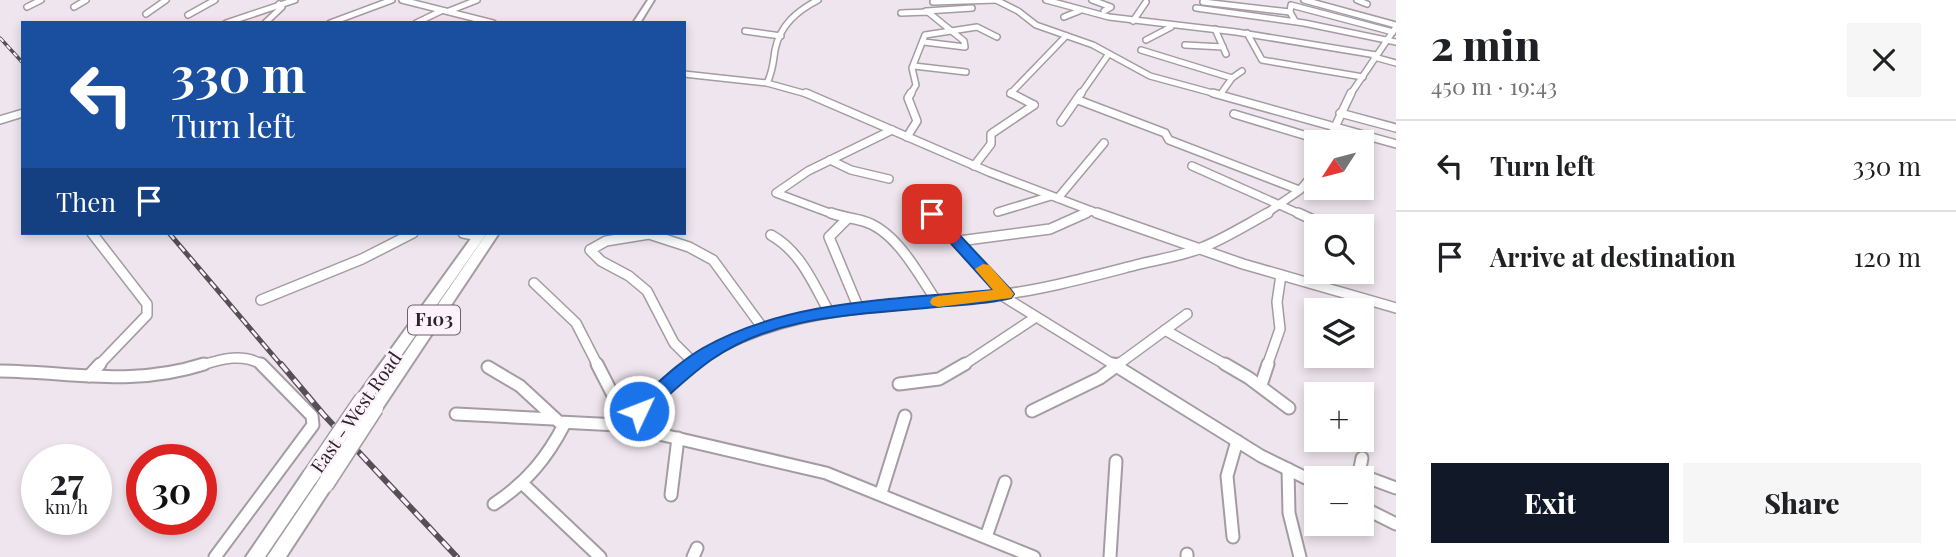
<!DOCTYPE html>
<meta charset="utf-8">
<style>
body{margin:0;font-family:"Playfair Display",serif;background:#f6f6f6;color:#202124;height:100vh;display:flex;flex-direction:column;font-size:26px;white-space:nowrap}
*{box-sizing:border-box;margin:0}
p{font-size:23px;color:#757577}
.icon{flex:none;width:38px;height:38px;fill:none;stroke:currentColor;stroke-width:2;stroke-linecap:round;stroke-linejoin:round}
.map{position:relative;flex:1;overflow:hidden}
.sheet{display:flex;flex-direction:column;background:#fff;width:560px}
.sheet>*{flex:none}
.guide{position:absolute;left:21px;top:21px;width:665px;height:214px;border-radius:0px;box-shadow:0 4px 10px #0003;background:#1a4fa0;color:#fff;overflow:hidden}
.needle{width:46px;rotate:234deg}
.tools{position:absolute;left:1304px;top:130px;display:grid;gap:14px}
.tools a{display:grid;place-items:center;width:70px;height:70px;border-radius:0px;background:#fff;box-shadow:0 4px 10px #0003;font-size:35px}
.speed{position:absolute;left:21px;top:444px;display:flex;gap:14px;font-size:35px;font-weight:700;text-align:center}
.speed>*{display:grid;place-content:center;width:91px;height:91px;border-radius:50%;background:#fff;box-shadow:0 4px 10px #0003;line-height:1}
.speed small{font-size:18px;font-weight:400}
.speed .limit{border:10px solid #d22;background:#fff;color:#111}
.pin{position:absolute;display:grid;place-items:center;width:60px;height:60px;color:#fff;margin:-30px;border-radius:14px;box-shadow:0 4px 10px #0006}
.me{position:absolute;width:77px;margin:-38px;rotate:47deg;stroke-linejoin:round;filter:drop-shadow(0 0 5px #0008)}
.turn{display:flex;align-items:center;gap:24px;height:147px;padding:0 35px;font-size:32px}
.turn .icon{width:91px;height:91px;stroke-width:2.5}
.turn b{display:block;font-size:49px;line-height:60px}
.then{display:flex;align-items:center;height:66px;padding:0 35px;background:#0003;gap:14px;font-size:26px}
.round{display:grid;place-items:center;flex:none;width:74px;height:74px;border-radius:0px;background:#f6f6f6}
.overview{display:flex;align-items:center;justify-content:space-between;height:119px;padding:0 35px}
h1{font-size:42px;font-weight:800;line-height:52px}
.button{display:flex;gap:14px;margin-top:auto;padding:14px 35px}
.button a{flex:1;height:80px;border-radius:0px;background:#111827;color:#fff;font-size:28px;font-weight:800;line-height:80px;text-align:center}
.button a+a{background:#f6f6f6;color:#202124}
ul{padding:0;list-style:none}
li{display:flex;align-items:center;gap:21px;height:91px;padding:0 35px;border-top:2px solid #e0e0e0}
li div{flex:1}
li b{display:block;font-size:26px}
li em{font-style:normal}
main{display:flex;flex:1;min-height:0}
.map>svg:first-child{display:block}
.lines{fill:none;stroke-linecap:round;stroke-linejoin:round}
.minor-far3-casing{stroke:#a49ba3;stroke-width:8}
.minor-far2-casing{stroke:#a49ba3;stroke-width:10}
.minor-far1-casing{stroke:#a49ba3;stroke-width:12}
.minor-casing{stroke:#a49ba3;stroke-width:15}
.major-casing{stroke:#a49ba3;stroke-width:4}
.minor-far3{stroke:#fff;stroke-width:5}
.minor-far2{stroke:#fff;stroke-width:7}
.minor-far1{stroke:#fff;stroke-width:9}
.minor{stroke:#fff;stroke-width:11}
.major{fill:#fff;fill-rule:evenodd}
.rail-far2-casing{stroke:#555054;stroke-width:3.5}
.rail-far1-casing{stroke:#555054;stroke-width:5}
.rail-casing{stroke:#555054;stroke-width:6}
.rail-far2{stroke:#fdf2fc;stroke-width:2;stroke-dasharray:5;stroke-linecap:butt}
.rail-far1{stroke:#fdf2fc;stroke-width:2.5;stroke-dasharray:8;stroke-linecap:butt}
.rail{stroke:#fdf2fc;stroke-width:3.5;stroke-dasharray:10;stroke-linecap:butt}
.major-bridge-casing{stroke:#a49ba3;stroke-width:19;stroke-linecap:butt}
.major-bridge{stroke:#fff;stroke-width:16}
.route{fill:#1a73e8;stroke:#114b97;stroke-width:2}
.slow{fill:#f59e0b}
.labels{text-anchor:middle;stroke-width:5;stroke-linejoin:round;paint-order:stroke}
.shield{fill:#fdf2fc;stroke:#696268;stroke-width:2}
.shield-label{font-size:18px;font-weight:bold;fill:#292528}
.street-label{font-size:19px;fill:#292528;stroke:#fdf2fc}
</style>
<main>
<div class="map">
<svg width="1396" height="557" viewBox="0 0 1396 557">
<rect width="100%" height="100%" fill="#efe5ee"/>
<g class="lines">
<g class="minor-far3-casing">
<g id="minor-far3">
<polyline points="402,0 493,23"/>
<polyline points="996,0 1018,11 1036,25 1093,45 1150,76 1220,95"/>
<polyline points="1046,0 1109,17 1236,32 1376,55"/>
<polyline points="1092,0 1111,7 1104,11"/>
<polyline points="1304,0 1396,25"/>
<polyline points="1357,0 1367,4"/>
<polyline points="933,2 997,0"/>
<polyline points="1203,2 1290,12"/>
<polyline points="27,7 41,0"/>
<polyline points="74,7 86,0"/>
<polyline points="1196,8 1304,23 1396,42"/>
<polyline points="449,11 477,0"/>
<polyline points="926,11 972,8"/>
<polyline points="901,13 928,12 964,41 965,47 924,42"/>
<polyline points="146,14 166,0"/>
<polyline points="188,15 215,0"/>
<polyline points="1064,17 1079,11"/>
<polyline points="1133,21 1146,2"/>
<polyline points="1295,21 1290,12 1291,5 1393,32"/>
<polyline points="226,23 295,0"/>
<polyline points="265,23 282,7 279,4"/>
<polyline points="330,23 392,0"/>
<polyline points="416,23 441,11"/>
<polyline points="1215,29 1226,54"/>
<polyline points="745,31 781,36"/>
<polyline points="1247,33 1262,60 1363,77"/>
<polyline points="1146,40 1171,27"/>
<polyline points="1185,45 1223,47"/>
<polyline points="1141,50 1232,78"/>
<polyline points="1374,57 1396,63"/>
<polyline points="914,66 966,72"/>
<polyline points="684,74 767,83 810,95"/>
<path d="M767,83C773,71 773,63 775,50C780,25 797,11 818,0"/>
<polyline points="910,95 916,85 912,68 925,35 977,27 997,37"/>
<polyline points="1013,95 1010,94 1066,36"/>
<polyline points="1080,95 1108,55"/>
<polyline points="1220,95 1232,78 1242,71"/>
<polyline points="1350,95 1396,27"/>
</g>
</g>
<g class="minor-far2-casing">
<g id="minor-far2">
<polyline points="806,93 989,172 1102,215"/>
<polyline points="1011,93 1034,105"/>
<polyline points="1213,93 1396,144"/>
<polyline points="1078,100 1165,133 1169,140 1299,190"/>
<polyline points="1340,113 1396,128"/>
<polyline points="1234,114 1327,142"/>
<polyline points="0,120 23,113"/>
<polyline points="1061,122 1081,93"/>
<polyline points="907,137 917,121 908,98 911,93"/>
<polyline points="1328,142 1351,93"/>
<polyline points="830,160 851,170 889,179"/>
<polyline points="974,166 991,144 991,134 1034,105"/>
<polyline points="1192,166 1302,215"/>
<polyline points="1058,198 1104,143"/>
<polyline points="918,200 932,215"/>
<polyline points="998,212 1051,196"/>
<polyline points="835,215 776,193 808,171 892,130"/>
<polyline points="1083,215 1091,211"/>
<polyline points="1264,215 1300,190 1316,171"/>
</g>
</g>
<g class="minor-far1-casing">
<g id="minor-far1">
<path d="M831,213C842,217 852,218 863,221C896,230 919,275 937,302"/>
<polyline points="930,213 1005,294"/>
<polyline points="1097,213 1243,264 1396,308"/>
<polyline points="1298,213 1327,226"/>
<polyline points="847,219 829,237 859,309"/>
<polyline points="92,233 147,304 147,315 98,366"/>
<polyline points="463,233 479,236"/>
<path d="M771,235C801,252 813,283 829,312"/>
<polyline points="959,241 1050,229 1086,213"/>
<polyline points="534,283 576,323 598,366"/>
<polyline points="1001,295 1116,366"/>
<polyline points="261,300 362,259 413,233"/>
<polyline points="1165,330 1228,366"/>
<polyline points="694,363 674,343 647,291 629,276 601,261 590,250 606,241 649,234 689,247 713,260 762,327"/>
<path d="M199,366C221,359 244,352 264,366"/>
<path d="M691,366C780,301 895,309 999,295C1046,289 1093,276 1140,264C1160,259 1182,256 1201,248C1224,239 1246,225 1268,213"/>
<polyline points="962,366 1036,317"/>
<polyline points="1116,366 1187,314"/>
<polyline points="1267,366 1280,329 1277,302 1281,275"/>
</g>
</g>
<g class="minor-casing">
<g id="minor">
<polyline points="597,364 615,399 636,416"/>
<polyline points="694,364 654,396 636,416 638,426 646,431 826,473 1034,557"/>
<polyline points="1113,364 1261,456 1316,483"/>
<polyline points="1225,364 1249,378 1289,408"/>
<polyline points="488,367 520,386 559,422 638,426"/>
<path d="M0,371C73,372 132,387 204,364"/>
<polyline points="89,376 100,364"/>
<polyline points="899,384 939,379 965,364"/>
<polyline points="1261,385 1268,364"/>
<polyline points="1032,411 1100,378 1119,364"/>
<polyline points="456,414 553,419"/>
<polyline points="1288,469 1289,513 1300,557"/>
<polyline points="1358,474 1396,488"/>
<polyline points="1358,478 1362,458"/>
<polyline points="524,485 600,557"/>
<polyline points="881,493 905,416"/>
<polyline points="671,495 678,438"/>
<path d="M494,504C527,482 547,458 565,423"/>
<polyline points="1362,507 1396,524"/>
<polyline points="986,537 1005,482"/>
<polyline points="1233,537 1227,476 1237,441"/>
<polyline points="1187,554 1187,557"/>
<polyline points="215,557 313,425 312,416 261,364"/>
<polyline points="693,557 697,548"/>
<polyline points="1110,557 1116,461"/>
</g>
</g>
<g class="major-casing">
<g id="major">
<polygon points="648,0 654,0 640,23 633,23"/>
<polygon points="475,233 487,233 368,403 363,404 358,403 356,399 358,395"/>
<polygon points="487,233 499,233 380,412 375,414 370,412 368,408 370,404"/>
<polygon points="310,470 316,472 318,477 316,482 265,557 246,557 304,472"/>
<polygon points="325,478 331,480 333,485 286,557 267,557 319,480"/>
</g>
</g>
<use href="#minor-far3" class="minor-far3"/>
<use href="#minor-far2" class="minor-far2"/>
<use href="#minor-far1" class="minor-far1"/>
<use href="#minor" class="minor"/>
<use href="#major" class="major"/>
<g class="rail-far2-casing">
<polyline id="rail-far2" points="0,38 23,63"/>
</g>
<g class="rail-far1-casing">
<polyline id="rail-far1" points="169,233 282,366"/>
</g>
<g class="rail-casing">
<polyline id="rail" points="281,364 323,414 457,557"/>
</g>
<use href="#rail-far2" class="rail-far2"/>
<use href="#rail-far1" class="rail-far1"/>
<use href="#rail" class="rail"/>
<g class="major-bridge-casing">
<g id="major-bridge">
<polyline points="310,477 363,399"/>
<polyline points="325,485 375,408"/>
</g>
</g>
<use href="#major-bridge" class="major-bridge"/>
</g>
<path class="route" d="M932,210L937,211L1011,290L1014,294L1011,298C984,305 954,305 926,308C853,315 773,316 711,360C687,377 667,397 646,416L639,418L632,416L630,411L632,406C655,386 677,363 703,348C790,299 895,300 993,290L927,217V211Z"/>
<polygon class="slow" points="983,264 989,265 1011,290 1014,294 1011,298 938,307 932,305 930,302 932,298 938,296 993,290 975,269"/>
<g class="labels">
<rect class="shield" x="408" y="305.5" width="52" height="29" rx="5"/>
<g class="shield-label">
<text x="434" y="326">F103</text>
</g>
<g class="street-label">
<text transform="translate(356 412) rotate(-55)" y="7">East - West Road</text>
</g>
</g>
</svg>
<div class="tools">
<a><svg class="needle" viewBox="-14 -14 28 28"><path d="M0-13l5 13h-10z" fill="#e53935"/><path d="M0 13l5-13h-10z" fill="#757577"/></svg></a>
<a><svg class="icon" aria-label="search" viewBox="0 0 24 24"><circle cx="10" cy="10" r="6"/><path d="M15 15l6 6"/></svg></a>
<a><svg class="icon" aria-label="layers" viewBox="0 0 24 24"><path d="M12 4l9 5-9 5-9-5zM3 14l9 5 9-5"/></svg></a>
<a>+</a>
<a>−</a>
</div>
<div class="speed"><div>27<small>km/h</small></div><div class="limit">30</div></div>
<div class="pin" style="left:932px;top:214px;background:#d93025"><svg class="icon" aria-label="arrive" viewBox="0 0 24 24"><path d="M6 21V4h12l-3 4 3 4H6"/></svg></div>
<svg class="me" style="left:639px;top:411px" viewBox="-20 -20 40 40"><circle r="17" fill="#1a73e8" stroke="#fff" stroke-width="3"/><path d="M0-11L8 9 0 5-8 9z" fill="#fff"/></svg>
<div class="guide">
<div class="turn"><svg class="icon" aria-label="left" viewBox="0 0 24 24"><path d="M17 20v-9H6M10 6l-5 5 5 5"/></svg><div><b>330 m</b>Turn left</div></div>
<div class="then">Then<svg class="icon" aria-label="arrive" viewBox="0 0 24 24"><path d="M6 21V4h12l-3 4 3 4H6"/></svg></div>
</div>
</div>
<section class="sheet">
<div class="overview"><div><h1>2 min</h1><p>450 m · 19:43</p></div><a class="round"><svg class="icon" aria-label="close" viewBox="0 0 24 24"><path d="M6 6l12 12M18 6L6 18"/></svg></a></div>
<ul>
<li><svg class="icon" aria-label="left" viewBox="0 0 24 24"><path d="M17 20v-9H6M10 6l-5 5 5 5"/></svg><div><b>Turn left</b></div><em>330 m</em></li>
<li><svg class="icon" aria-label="arrive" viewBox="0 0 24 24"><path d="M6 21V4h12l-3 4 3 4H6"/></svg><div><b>Arrive at destination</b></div><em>120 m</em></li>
</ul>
<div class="button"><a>Exit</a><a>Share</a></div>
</section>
</main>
